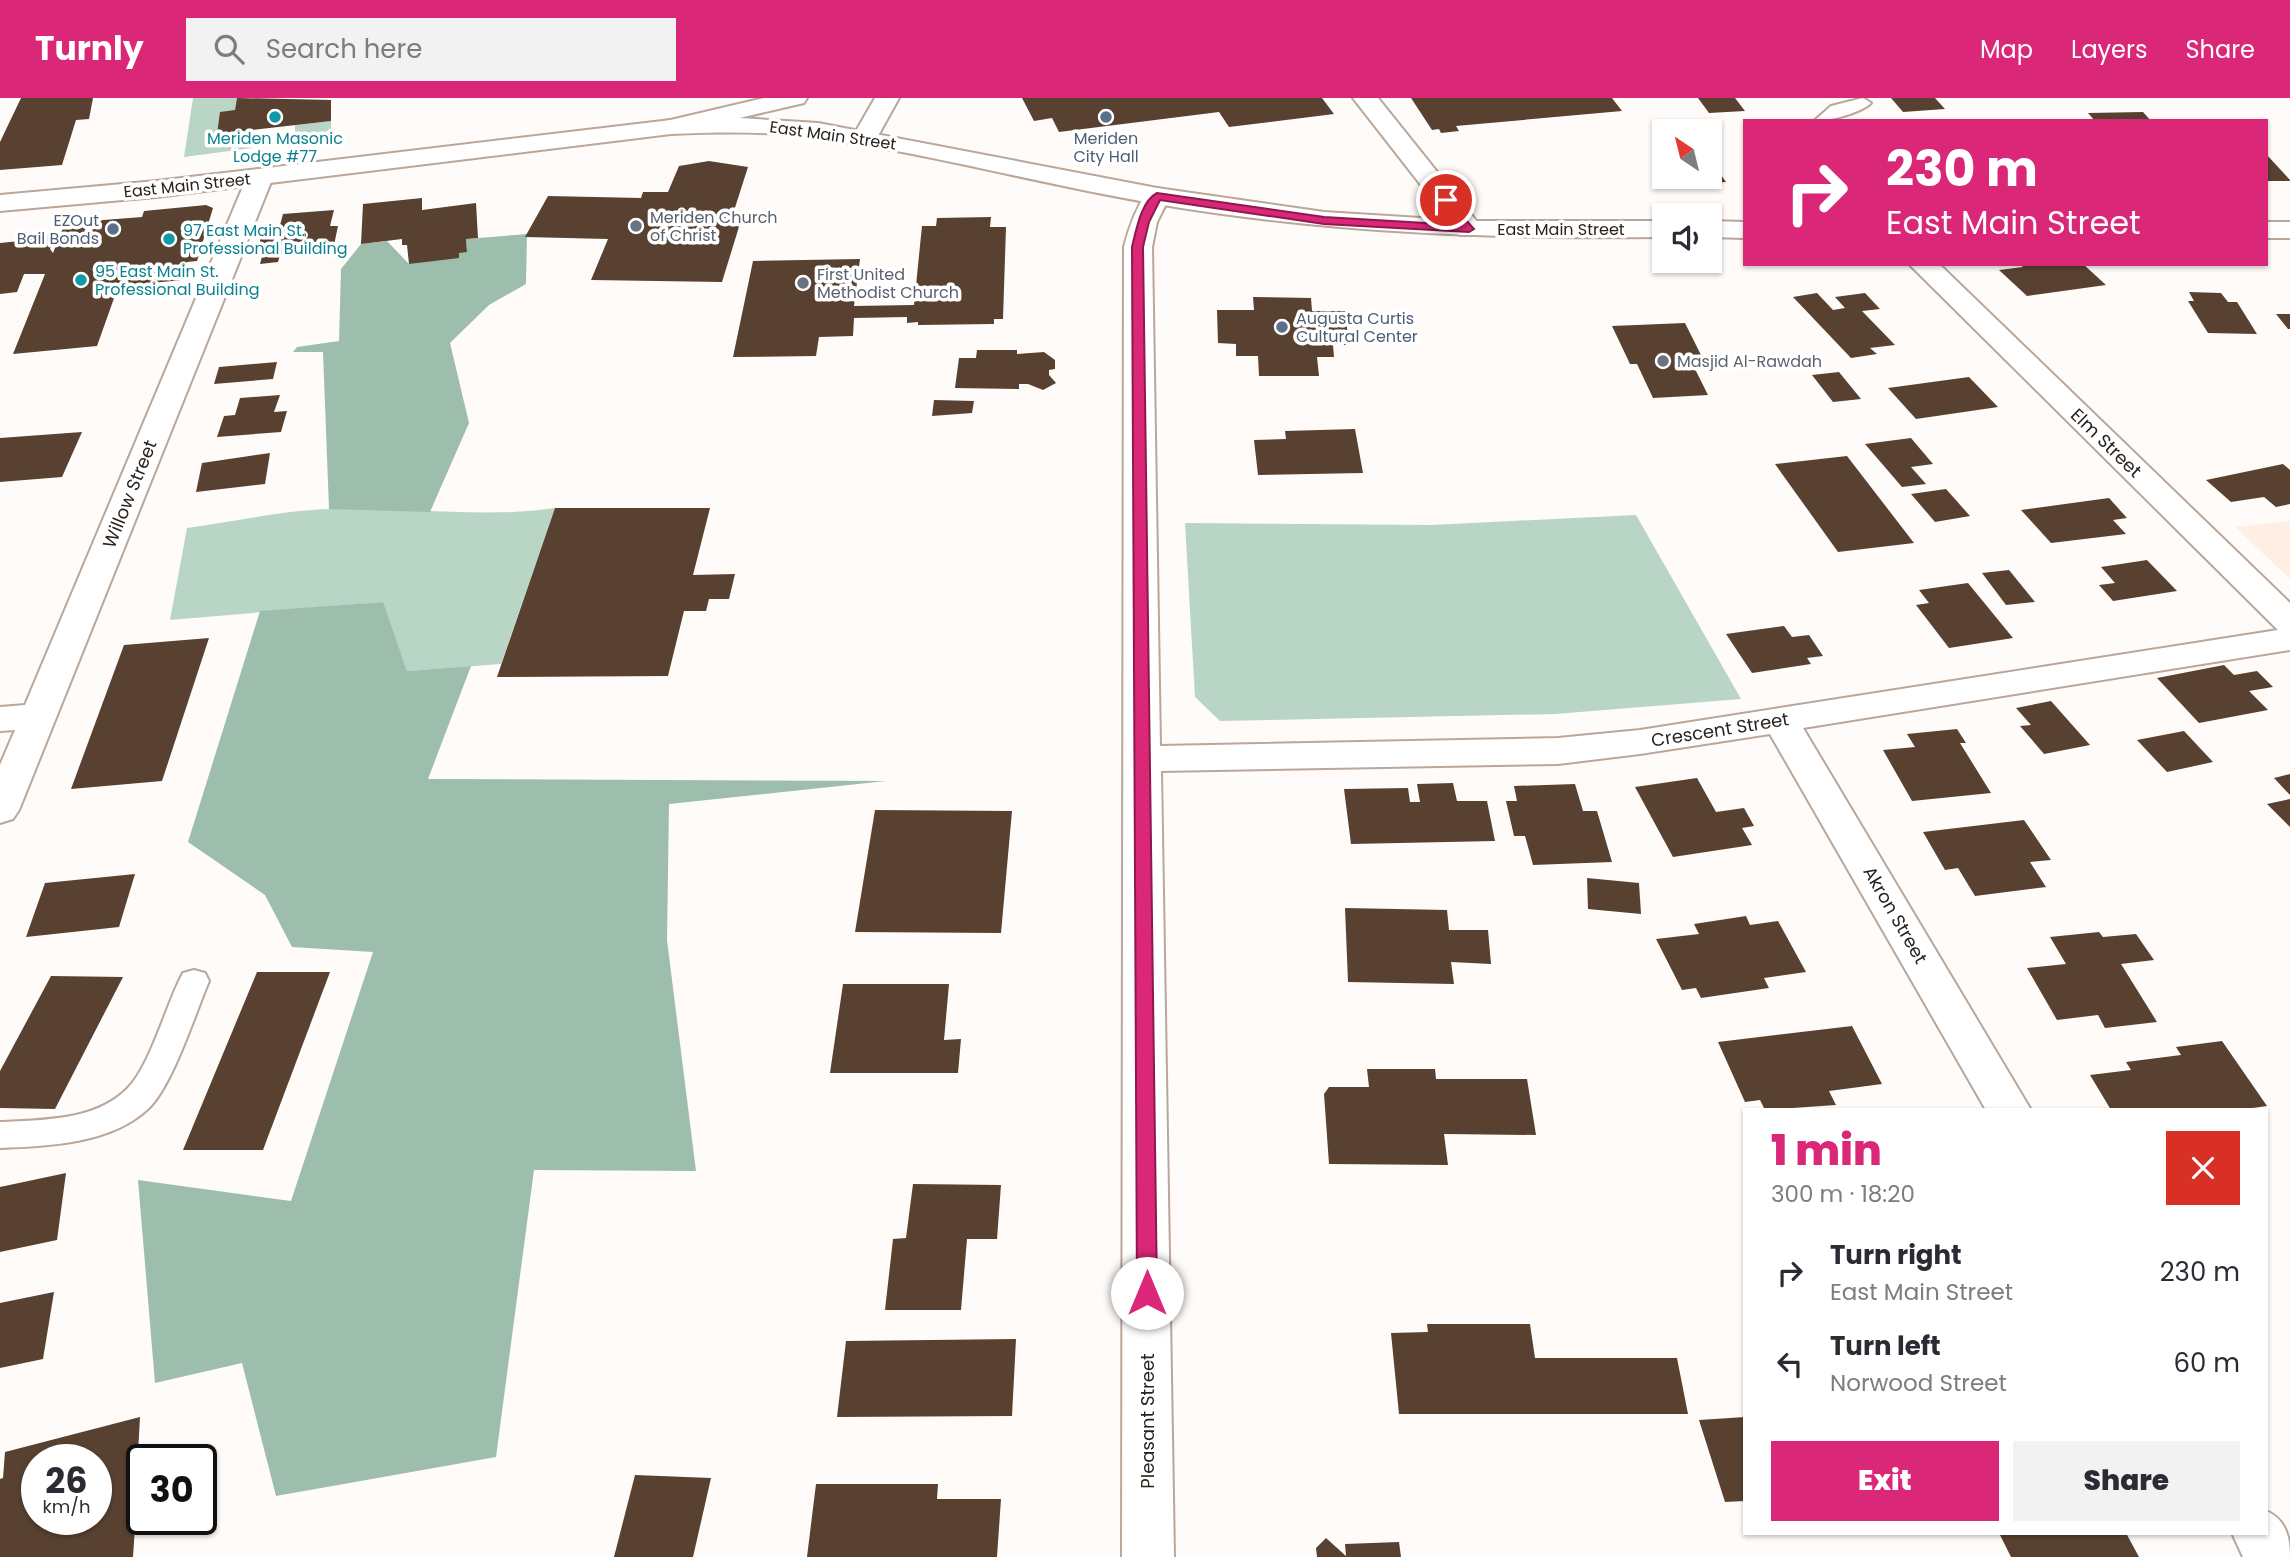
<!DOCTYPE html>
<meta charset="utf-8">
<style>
body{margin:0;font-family:Poppins,sans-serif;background:#f2f2f3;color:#2b2b33;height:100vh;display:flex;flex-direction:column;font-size:26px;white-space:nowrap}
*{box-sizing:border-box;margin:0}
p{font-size:23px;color:#7c7c81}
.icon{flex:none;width:38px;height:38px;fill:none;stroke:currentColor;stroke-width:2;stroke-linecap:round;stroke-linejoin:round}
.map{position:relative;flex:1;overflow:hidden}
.panel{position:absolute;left:1743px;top:1010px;width:525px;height:427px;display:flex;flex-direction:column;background:#fff;border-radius:0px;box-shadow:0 2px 5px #0004}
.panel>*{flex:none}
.top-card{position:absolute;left:1743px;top:21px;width:525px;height:147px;border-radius:0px;box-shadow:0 2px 5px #0004;background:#db2777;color:#fff;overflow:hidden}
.needle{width:46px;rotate:325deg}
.buttons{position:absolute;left:1652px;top:21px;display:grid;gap:14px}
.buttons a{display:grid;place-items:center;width:70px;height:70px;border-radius:0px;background:#fff;box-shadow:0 2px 5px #0004;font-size:35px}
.speed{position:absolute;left:21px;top:1346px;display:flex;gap:14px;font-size:35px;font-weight:700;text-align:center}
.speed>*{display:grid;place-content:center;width:91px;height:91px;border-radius:50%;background:#fff;box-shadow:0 2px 5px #0004;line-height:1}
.speed small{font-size:18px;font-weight:400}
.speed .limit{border:4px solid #111;border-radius:10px;background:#fff;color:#111}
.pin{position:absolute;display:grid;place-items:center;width:60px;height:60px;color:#fff;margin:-30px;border:4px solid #fff;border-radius:50%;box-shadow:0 2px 7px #0007}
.me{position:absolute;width:77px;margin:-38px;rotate:0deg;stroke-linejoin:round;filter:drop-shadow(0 0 5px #0008)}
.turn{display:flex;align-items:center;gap:24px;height:147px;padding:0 28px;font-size:32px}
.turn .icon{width:91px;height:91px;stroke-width:2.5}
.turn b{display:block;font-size:49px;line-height:60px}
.round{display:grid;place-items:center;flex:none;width:74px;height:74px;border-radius:0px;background:#f2f2f3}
.summary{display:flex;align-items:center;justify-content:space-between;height:119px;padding:0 28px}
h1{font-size:42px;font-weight:800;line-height:52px;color:#db2777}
.button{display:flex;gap:14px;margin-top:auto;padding:14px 28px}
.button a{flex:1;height:80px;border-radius:0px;background:#db2777;color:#fff;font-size:28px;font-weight:800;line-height:80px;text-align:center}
.button a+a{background:#f2f2f3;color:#2b2b33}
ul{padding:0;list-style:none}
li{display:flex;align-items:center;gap:21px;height:91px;padding:0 28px}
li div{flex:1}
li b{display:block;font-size:26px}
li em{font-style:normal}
header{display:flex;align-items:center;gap:42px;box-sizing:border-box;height:98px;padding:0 35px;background:#db2777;color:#fff}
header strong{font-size:33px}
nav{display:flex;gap:38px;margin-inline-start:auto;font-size:24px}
.search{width:490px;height:63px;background:#f2f2f3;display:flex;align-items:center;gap:18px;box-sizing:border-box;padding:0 24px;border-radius:0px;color:#7c7c81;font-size:26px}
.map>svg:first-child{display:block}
.industrial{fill:#ffeee3}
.green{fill:#b8d5c6}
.forest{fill:#9ebead}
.building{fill:#584130;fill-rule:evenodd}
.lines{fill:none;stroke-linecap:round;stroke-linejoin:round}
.service-casing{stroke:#baa79a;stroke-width:4}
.minor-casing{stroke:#baa79a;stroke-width:4}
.secondary-casing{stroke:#baa79a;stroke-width:4}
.primary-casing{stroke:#baa79a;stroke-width:4}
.service{fill:#fff;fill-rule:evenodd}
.minor{fill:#fff;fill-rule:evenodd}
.secondary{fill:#fff;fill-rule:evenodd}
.primary{fill:#fff;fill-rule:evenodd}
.route{fill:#db2777;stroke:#8e194d;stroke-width:2}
.culture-dot{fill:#0f9aa8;stroke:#fff;stroke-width:2.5}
.service-dot{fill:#5c6f8a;stroke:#fff;stroke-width:2.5}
.worship-dot{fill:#6b7280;stroke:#fff;stroke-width:2.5}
.labels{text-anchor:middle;stroke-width:7;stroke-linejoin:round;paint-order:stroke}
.far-street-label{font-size:16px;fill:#29221d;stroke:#fff}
.far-culture-label{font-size:16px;fill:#0d838f;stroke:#fff;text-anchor:start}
.far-service-label{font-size:16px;fill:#4e5e75;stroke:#fff}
.far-worship-label{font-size:16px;fill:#5b616d;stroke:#fff;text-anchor:start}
.street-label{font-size:18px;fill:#29221d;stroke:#fff}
</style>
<header>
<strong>Turnly</strong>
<div class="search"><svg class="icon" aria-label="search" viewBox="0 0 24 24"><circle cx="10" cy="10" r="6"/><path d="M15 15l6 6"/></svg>Search here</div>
<nav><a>Map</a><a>Layers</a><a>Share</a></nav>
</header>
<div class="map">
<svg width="2290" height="1459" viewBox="0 0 2290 1459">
<rect width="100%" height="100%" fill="#fffbf8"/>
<polygon class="industrial" points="2290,423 2290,481 2235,429"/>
<g class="green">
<polygon points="193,0 237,0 235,12 217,36 254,32 252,50 184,59"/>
<polygon points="331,23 331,42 290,44 289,41 295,40 295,27"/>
<path d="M555,410L501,566L407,573L382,504L170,522L187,430C234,424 283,412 331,411C405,408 481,421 555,410Z"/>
<polygon points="1636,417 1741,601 1555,616 1220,623 1195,599 1185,425 1431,427"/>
</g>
<g class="forest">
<polygon points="527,136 526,186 489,207 450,245 469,325 430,414 329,411 323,254 293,254 297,249 339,243 341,171 361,146 387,143 409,166 467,153 466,141"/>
<polygon points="383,504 407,573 471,568 428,681 886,683 669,706 667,842 696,1073 534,1072 496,1359 276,1398 242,1265 155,1285 138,1082 291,1103 373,854 292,849 265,797 188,744 260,513"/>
</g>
<g class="building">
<polygon points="21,0 93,0 89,21 76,22 62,67 0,72 0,44"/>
<polygon points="237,0 331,2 331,23 217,36 220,14 235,12"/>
<polygon points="1022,0 1322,0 1334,16 1229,29 1219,14 1059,34 1052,20 1034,23"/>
<polygon points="1411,0 1612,0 1622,13 1456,28 1459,33 1441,35 1439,31 1432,32"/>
<polygon points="1698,0 1735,0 1745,13 1709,15"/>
<polygon points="1891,0 1935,0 1945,11 1903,14"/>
<polygon points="2143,14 2151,23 2095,23 2088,15"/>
<polygon points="2266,56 2290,82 2290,83 2266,83"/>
<polygon points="1710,61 1726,84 1684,87 1678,79 1710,79"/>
<polygon points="709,63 748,69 732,119 742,119 722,184 591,182 608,141 525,139 548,98 641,100 643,94 668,94 679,68"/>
<polygon points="422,100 422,112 476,105 478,140 466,141 467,154 459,155 459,160 409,166 407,147 402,147 402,141 361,146 363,106"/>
<polygon points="206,107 213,110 197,163 187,164 182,182 152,185 151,189 118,189 97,248 13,256 45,176 24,176 17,194 0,196 0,145 20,143 33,136 56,137 50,151 53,155 65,125 142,119 144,113"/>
<polygon points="334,112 330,128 338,128 333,152 280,157 278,164 260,166 265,147 260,144 260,139 267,137 269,132 279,131 283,116"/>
<polygon points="991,119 990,129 1006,129 1003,221 994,221 994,226 918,227 918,224 907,225 907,219 854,220 853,238 819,239 816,258 733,259 753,163 860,161 854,208 914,207 922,128 936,128 937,120"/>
<polygon points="2020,166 2083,166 2106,187 2027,198 1999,172 2023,169"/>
<polygon points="2189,194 2221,195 2228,204 2237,204 2257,236 2208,235 2188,203 2194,203"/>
<polygon points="1817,195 1833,212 1845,210 1835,199 1865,195 1880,211 1862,213 1895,247 1870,250 1877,256 1851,260 1793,199"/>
<polygon points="1253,199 1311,200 1312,213 1345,213 1349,247 1333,247 1334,259 1317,259 1319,278 1259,278 1258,258 1236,258 1236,246 1218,245 1217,212 1254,212"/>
<polygon points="2276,216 2290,216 2290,231 2288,231"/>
<polygon points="1685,225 1704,263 1691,263 1708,297 1653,300 1637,266 1630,266 1612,228"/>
<polygon points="977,252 1017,252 1017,256 1044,254 1055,262 1055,271 1049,272 1049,277 1056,285 1043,292 1028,286 1019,286 1019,291 955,290 959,260 976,260"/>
<polygon points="277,264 273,281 214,286 219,269"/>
<polygon points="1839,274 1861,301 1833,304 1812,277"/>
<polygon points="1969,279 1998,309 1916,321 1888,290"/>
<polygon points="280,297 274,314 287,313 281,334 217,339 224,318 235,317 240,300"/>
<polygon points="934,302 974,303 972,315 932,318"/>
<polygon points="1355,331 1363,375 1258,377 1254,342 1286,341 1285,333"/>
<polygon points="82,334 62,379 0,384 0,340"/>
<polygon points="1911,340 1933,366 1911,369 1926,386 1902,389 1865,346"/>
<polygon points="270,355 265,386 196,394 202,365"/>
<polygon points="1847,358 1914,445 1838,454 1775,366"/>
<polygon points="2283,366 2290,372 2290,406 2276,409 2264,399 2231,404 2206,382"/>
<polygon points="1946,391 1970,418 1935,424 1911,396"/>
<polygon points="2109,400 2127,420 2113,422 2126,436 2051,445 2021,412"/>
<polygon points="555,410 710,410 693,477 735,476 729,501 709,501 706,513 684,513 668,578 497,579"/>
<polygon points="2147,462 2177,493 2113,503 2099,487 2115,485 2101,469"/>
<polygon points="2009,472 2035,504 2006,507 1982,475"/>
<polygon points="1968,485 2013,540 1949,550 1916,507 1929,505 1919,492"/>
<polygon points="1784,528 1792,539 1809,537 1823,558 1807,560 1811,566 1752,575 1726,536"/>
<polygon points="209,540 162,683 71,691 124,547"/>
<polygon points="2224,567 2234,577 2257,573 2273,589 2249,593 2268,612 2199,625 2157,580"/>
<polygon points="2051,603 2090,647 2044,656 2020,628 2031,627 2016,610"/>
<polygon points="1957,631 1966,645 1960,645 1991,695 1912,703 1883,652 1915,649 1907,636"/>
<polygon points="2184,633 2213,664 2167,674 2137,642"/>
<polygon points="2290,676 2290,697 2274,680"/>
<polygon points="1697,680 1716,714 1744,710 1754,728 1742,730 1752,747 1673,759 1635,689"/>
<polygon points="1453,685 1457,703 1487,703 1495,743 1351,746 1344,691 1408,690 1410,704 1420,704 1417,686"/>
<polygon points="1575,686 1583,713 1597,713 1612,764 1533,767 1525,738 1514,738 1506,703 1517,703 1514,688"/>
<polygon points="2290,701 2290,729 2267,706"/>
<polygon points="875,712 1012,713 1001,835 855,834"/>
<polygon points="2024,722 2051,762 2030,764 2046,789 1975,798 1958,770 1945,772 1923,734"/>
<polygon points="135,776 119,829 26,839 45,785"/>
<polygon points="1587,780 1639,785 1641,816 1588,811"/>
<polygon points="1345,810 1447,812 1449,832 1488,832 1491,866 1451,864 1454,886 1348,884"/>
<polygon points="1746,818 1750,827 1778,823 1806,874 1764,880 1769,890 1701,900 1696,890 1682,892 1656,841 1699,836 1694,826"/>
<polygon points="2099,834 2103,839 2136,836 2154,862 2121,866 2157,924 2105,930 2098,917 2057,922 2027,870 2066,866 2050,839"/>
<polygon points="257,874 330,874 263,1052 183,1052"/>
<polygon points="51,878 123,879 55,1011 0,1010 0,973"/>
<polygon points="843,886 949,886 944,942 961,941 958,975 830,975"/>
<polygon points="1852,928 1882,986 1829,993 1836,1007 1765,1012 1760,1002 1745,1004 1718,944"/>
<polygon points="2222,943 2267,1008 2238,1012 2111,1012 2090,977 2131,972 2126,964 2181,957 2176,949"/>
<polygon points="1367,971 1435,971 1436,981 1527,981 1536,1037 1444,1036 1448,1067 1329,1066 1324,996 1329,989 1369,989"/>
<polygon points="66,1075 57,1142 0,1154 0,1089"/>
<polygon points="913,1086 1001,1087 997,1141 967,1141 961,1212 885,1212 893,1141 906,1140"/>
<polygon points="54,1194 43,1261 0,1270 0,1205"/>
<polygon points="1427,1226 1530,1226 1535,1260 1677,1260 1688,1316 1399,1316 1391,1235 1428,1234"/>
<polygon points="1016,1241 1012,1318 837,1319 846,1243"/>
<path d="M140,1319L137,1374L142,1373V1421L159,1422L135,1429L133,1459H0V1381L3,1380L5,1354ZM37,1362H96V1421H37Z"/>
<polygon points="1745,1319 1745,1403 1725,1404 1699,1322"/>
<polygon points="635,1377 711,1380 693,1459 614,1459"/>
<polygon points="816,1386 938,1386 937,1401 1001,1401 997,1459 807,1459"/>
<polygon points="1999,1435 2126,1435 2139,1459 2011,1459"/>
<polygon points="1326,1440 1346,1458 1345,1446 1399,1444 1401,1459 1317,1459 1316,1450"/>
</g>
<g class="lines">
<g class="service-casing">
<g id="service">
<path d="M1863,0L1871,5C1861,15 1829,23 1814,23L1831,8Z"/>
<path d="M194,872L205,875L209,883C195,916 173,986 149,1010C111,1046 49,1048 0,1050V1024C42,1022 95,1023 127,991C151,967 166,906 183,875Z"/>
</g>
</g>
<g class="minor-casing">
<g id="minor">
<polygon points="1353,0 1378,0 1478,125 1482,131 1478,137 1460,137"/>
<polygon points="260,71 269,74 273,79 19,712 13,721 0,725 0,667 15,632 0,633 0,609 25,607 247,79 251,74"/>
<path d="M1157,90L1166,92L1170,98L1157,124L1152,149L1160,648L1558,640L1640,632L2278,532L1909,166H1939L2290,505V552L1803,630L2031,1012H1986L1770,636L1640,656L1558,666L1161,673L1174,1459H1122L1124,149C1129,129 1136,110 1148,92Z"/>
<path d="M2266,1413C2286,1421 2290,1440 2290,1459H2243L2232,1435H2266Z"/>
</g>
</g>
<g class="secondary-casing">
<g id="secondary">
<polygon points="764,0 807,0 804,5 671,36 662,34 659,29 662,24"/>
<polygon points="875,0 899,0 874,45 856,45 852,40"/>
</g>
</g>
<g class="primary-casing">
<g id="primary">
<path d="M724,19L818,25L1157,90L1324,114L1469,123H1664V139C1491,141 1329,135 1157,106C1044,87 933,56 819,40C770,33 720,34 671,36L156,99L0,113V97L156,83L671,22Z"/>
<polygon points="1710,123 1745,124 1745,140 1710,139"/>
<rect x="2266" y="124" width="24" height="16"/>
</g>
</g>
<use href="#service" class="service"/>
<use href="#minor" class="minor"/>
<use href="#secondary" class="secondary"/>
<use href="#primary" class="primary"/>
</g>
<path class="route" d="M1157,95L1324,119L1460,127L1441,102L1446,99L1474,131L1469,134L1324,126L1160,102L1149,124L1143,149L1157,1195L1154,1201L1147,1203L1140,1201L1137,1195L1132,149C1136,133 1141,103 1157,95Z"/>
<g class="culture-dot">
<circle cx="275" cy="19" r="7"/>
<circle cx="169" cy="141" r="7"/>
<circle cx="81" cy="182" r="7"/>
</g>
<g class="service-dot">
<circle cx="1106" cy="19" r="7"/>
<circle cx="113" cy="131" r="7"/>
<circle cx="1282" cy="229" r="7"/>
</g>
<g class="worship-dot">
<circle cx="636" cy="128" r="7"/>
<circle cx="803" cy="185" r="7"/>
<circle cx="1663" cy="263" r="7"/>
</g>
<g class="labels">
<g class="far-street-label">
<text transform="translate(833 37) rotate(8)" y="6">East Main Street</text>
<text transform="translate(187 87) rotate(-6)" y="6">East Main Street</text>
<text x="1561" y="137">East Main Street</text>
</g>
<g class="far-culture-label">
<text x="275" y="46" text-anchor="middle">Meriden Masonic<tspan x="275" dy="18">Lodge #77</tspan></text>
<text x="183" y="138">97 East Main St.<tspan x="183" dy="18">Professional Building</tspan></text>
<text x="95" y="179">95 East Main St.<tspan x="95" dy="18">Professional Building</tspan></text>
</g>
<g class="far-service-label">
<text x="1106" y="46">Meriden<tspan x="1106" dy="18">City Hall</tspan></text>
<text x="99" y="128" text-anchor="end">EZOut<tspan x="99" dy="18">Bail Bonds</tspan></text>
<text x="1296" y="226" text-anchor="start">Augusta Curtis<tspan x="1296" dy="18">Cultural Center</tspan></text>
</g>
<g class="far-worship-label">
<text x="650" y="125">Meriden Church<tspan x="650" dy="18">of Christ</tspan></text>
<text x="817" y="182">First United<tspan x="817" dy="18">Methodist Church</tspan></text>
<text x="1677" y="269">Masjid Al-Rawdah</text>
</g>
<g class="street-label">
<text transform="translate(2106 345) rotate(44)" y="6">Elm Street</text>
<text transform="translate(130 396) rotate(-68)" y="6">Willow Street</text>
<text transform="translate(1720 632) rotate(-9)" y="6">Crescent Street</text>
<text transform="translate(1895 817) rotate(60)" y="6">Akron Street</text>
<text transform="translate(1148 1323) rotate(-90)" y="6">Pleasant Street</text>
</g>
</g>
</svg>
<div class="buttons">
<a><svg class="needle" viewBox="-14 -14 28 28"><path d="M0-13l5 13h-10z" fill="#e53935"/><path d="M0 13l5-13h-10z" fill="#7c7c81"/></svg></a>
<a><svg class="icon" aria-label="sound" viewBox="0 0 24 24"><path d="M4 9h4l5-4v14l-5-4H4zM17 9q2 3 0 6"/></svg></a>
</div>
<div class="speed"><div>26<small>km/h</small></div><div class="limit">30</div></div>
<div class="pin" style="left:1446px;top:102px;background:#d93025"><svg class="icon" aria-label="arrive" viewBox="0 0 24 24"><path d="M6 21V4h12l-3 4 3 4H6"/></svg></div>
<svg class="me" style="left:1147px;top:1195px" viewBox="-20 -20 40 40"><circle r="19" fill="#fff"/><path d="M0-13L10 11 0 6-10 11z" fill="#db2777"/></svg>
<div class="top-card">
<div class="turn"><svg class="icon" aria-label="right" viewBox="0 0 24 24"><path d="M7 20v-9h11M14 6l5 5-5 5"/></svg><div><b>230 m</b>East Main Street</div></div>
</div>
<section class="panel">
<div class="summary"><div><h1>1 min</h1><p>300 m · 18:20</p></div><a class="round" style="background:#d93025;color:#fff"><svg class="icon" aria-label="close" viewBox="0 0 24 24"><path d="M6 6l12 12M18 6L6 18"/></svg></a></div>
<ul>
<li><svg class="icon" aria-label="right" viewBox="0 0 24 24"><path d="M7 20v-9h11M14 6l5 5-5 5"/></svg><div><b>Turn right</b><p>East Main Street</p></div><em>230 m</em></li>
<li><svg class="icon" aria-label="left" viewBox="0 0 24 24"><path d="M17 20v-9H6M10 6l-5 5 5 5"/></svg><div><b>Turn left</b><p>Norwood Street</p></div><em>60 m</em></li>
</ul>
<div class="button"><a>Exit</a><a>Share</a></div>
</section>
</div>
